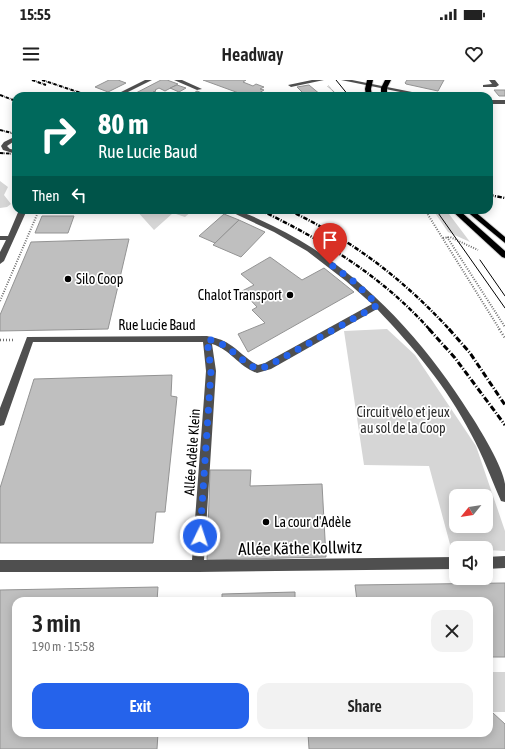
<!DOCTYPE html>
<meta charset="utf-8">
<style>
body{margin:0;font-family:"Asap Condensed",sans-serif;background:#f2f2f2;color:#222;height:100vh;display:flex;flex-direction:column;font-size:15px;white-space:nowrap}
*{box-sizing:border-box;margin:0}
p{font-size:13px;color:#767676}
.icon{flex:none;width:22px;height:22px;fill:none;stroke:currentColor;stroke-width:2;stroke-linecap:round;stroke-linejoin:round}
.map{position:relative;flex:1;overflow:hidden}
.panel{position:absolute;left:12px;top:517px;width:481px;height:140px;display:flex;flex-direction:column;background:#fff;border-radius:12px;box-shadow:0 2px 10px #0003}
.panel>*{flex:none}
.guide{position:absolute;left:12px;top:12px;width:481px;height:122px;border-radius:12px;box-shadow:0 2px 10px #0003;background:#00695c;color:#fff;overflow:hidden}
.needle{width:26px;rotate:240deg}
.buttons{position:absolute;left:449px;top:409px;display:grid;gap:8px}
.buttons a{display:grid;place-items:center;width:44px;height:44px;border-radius:8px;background:#fff;box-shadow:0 2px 10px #0003;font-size:20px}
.pin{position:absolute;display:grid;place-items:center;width:34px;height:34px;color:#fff;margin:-41px -17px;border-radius:50% 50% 50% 0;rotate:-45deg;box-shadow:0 0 4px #0007}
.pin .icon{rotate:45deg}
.me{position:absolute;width:44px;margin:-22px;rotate:4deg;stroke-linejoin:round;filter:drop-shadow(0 0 3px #0008)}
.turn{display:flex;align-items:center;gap:14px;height:84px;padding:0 20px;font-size:18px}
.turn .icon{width:52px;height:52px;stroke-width:2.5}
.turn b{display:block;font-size:28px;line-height:34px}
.then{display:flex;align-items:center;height:38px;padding:0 20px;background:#0003;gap:8px;font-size:15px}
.round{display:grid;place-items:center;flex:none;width:42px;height:42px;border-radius:12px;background:#f2f2f2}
.overview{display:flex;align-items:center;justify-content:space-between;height:68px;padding:0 20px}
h1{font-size:24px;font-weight:600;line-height:30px}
.cta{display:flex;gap:8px;margin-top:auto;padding:8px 20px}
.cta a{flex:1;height:46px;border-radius:12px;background:#2563eb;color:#fff;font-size:16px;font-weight:600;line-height:46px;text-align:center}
.cta a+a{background:#f2f2f2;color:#222}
.status{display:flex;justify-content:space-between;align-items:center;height:28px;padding:0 20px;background:#fff;direction:ltr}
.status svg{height:11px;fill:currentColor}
header{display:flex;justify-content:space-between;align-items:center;height:52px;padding:0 20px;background:#fff;font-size:18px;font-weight:600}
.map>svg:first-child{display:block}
.green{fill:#d6d6d6;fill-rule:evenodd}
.building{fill:#bfbfbf;stroke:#939393}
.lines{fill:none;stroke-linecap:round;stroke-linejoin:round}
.major-casing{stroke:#dbdbdb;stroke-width:2}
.path-far2{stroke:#717171;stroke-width:1.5;stroke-dasharray:0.5 1;stroke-linecap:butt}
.path-far1{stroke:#717171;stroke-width:2;stroke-dasharray:1 1.5;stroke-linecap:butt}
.path{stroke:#717171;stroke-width:2.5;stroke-dasharray:1 2;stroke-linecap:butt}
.minor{fill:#4f4f4f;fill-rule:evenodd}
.major{fill:#000;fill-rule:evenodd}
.tram{stroke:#000;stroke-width:1}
.rail-far2{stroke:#000;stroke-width:2;stroke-dasharray:3.5 1 0.5 1;stroke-linecap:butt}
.rail-far1{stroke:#000;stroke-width:2.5;stroke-dasharray:4.5 1.5 1 1.5;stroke-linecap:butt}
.rail{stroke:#000;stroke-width:3;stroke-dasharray:6 2 1 2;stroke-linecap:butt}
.route{stroke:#2563eb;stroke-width:7;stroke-dasharray:0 12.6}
.poi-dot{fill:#000;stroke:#fff;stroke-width:1.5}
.labels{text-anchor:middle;stroke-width:3.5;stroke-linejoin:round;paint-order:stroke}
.poi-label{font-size:14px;fill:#000;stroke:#fff;text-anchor:start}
.street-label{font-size:14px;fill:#000;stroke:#fff}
.park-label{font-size:14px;fill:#2d2d2d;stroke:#fff}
.near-street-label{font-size:17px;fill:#000;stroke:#fff}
</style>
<div class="status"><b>15:55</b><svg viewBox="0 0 49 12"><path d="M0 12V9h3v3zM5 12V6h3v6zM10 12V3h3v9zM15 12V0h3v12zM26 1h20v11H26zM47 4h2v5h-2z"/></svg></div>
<header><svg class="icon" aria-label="menu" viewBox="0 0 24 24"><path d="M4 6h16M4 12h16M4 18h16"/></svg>Headway<svg class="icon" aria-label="heart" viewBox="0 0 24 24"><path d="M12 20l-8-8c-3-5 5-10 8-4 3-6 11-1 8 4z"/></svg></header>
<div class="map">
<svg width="505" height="669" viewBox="0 0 505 669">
<rect width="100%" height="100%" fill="#fff"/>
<g class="green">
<polygon points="0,101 8,107 4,115 11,124 7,127 0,128"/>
<polygon points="136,130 150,130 150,132 180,132 181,130 193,130 185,137 173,133 154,150"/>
<polygon points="433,130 446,130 470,162 448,152"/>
<path d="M387,249L415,275L476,366L505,451V471L486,470V468H451L429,386L364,385L344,251ZM456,416H486V446H456Z"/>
<rect x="489" y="592" width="16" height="40"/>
</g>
<g class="building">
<polygon points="109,0 118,0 126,3 108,12 95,7"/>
<polygon points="161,0 167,0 178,4 165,11 159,8 155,10 156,11 153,12 158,14 155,16 142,16 134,14"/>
<polygon points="203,0 246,0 243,2 253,6 256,4 264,7 260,9 264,10 254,16 247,16"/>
<polygon points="407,0 444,0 438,11 406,4 405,3"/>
<polygon points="177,5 186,8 179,12 170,8"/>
<polygon points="309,5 321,15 323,16 299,16 305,15 297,7"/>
<polygon points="494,10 505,10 505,16 499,16"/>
<polygon points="197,11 209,16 189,16"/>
<polygon points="44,130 71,130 70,133 43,133"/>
<polygon points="224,134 239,140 215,163 199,156"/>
<polygon points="42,136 74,136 68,153 35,153"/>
<polygon points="239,140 265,152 241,177 213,165"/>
<polygon points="129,159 108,249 0,251 0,235 31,162"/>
<polygon points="270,177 302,200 324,188 354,212 248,272 238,254 265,243 252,230 257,227 242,211 254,205 241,194"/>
<polygon points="172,295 171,316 177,317 165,432 156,432 153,463 0,463 0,408 34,299"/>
<polygon points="210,390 251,390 250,406 322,404 326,477 207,480"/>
<polygon points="505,503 505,577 489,577 489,521 357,521 355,505"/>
<polygon points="158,507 157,521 16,521 16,653 158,653 157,669 0,669 0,510"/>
<polygon points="295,512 295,521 222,521 222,514"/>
<polygon points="493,633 505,644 505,669 309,669 308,653 489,653 489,639"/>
</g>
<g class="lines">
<g class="major-casing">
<g id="major">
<polygon points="367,0 373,0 371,9 372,16 366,16 365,9"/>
<polygon points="385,0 391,0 387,8 387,16 381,16 381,8"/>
<polygon points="451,130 459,130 505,171 505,178 502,177"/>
<polygon points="465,130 473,130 505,157 505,163"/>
</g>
</g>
<polyline class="path-far2" points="328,6 338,16"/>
<g class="path-far1">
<polyline points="425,130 500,250"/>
<polyline points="447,157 505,247"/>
<polyline points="443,158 450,157 478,170"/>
<polyline points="0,221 39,130"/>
</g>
<g class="path">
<polyline points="499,249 505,258"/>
<polyline points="0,260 15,260"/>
</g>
<g class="minor">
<polygon points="145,0 152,0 120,16 113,16"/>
<polygon points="174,0 182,0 202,9 197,10"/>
<polygon points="312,0 324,0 291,7 288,5"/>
<polygon points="341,0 352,0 432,16 420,16"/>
<polygon points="489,0 495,0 499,5 496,7 483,7 483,5 492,4"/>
<rect x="489" y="20" width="16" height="4"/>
<polygon points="16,56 16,60 7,66 10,69 16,70 16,74 3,70 1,66 4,62"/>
<polygon points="19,130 27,130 4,181 0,184 0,172 6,160 0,160 0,156 8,156"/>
<path d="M227,130C243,130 258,139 273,146C356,186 422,257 470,334C480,349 503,387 505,404C505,410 505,416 505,422L501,421C491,398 483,376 471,354C447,307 413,267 377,229L271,289L257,293C239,287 230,269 212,264L216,291L204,480L456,477V489L198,492H0V480H192L206,291L203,262H33L5,342L4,345L0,346V328L27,257L207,256C215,258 222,259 229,264C239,270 247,280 258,285L265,283L372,224L346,201L307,171L274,152Z"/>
<polygon points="505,476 505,488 486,489 486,477"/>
</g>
<use href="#major" class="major"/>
<g class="tram">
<polyline points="336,0 349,16"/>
<polyline points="436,130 505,228"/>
<polyline points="480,180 505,216"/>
</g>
<g class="rail-far2">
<polyline points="32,0 46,5"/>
<polyline points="42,0 90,16"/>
<polyline points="0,15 16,21"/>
<polyline points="0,50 16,54"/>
<polyline points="0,73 16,74"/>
</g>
<g class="rail-far1">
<polyline points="489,115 505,118"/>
<path d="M260,130C323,160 383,197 430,250"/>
<path d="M288,130C351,159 403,199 450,250"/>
</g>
<g class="rail">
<polyline points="429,249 455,278 505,345"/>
<polyline points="449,249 470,273 505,325"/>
</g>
</g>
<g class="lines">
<polyline class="route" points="200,456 211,291 207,259 218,262 227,267 248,284 257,289 268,286 378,225 352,200 330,184"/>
</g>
<g class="poi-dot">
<circle cx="68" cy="199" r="4"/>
<circle cx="290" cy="215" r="4"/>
<circle cx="266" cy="442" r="4"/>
</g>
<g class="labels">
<g class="poi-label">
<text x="76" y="204">Silo Coop</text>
<text x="282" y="220" text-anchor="end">Chalot Transport</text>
<text x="274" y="447">La cour d'Adèle</text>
</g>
<g class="street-label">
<text x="157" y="250">Rue Lucie Baud</text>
<text transform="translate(192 372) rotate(-86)" y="5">Allée Adèle Klein</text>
</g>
<g class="park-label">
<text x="403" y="337">Circuit vélo et jeux<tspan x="403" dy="16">au sol de la Coop</tspan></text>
</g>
<g class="near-street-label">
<text transform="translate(300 468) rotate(-1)" y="6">Allée Käthe Kollwitz</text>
</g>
</g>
</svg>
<div class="buttons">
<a><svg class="needle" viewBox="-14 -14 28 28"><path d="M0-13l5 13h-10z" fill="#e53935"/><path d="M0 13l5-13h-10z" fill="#767676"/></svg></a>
<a><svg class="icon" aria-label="sound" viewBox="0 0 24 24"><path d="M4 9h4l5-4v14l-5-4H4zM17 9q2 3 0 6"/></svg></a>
</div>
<div class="pin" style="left:330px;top:184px;background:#d93025"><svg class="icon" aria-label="arrive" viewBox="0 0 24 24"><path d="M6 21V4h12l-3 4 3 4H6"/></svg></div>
<svg class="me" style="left:200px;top:456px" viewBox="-20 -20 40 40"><circle r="17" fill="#2563eb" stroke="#fff" stroke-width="3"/><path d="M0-11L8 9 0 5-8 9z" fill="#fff"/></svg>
<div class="guide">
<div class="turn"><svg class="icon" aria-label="right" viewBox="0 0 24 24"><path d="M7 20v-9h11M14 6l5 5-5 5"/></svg><div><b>80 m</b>Rue Lucie Baud</div></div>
<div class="then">Then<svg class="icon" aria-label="left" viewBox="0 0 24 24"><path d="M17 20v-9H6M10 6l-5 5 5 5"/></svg></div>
</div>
<section class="panel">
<div class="overview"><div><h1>3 min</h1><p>190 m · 15:58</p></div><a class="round"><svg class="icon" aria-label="close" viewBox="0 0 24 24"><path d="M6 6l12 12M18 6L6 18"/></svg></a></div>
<div class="cta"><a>Exit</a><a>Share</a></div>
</section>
</div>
